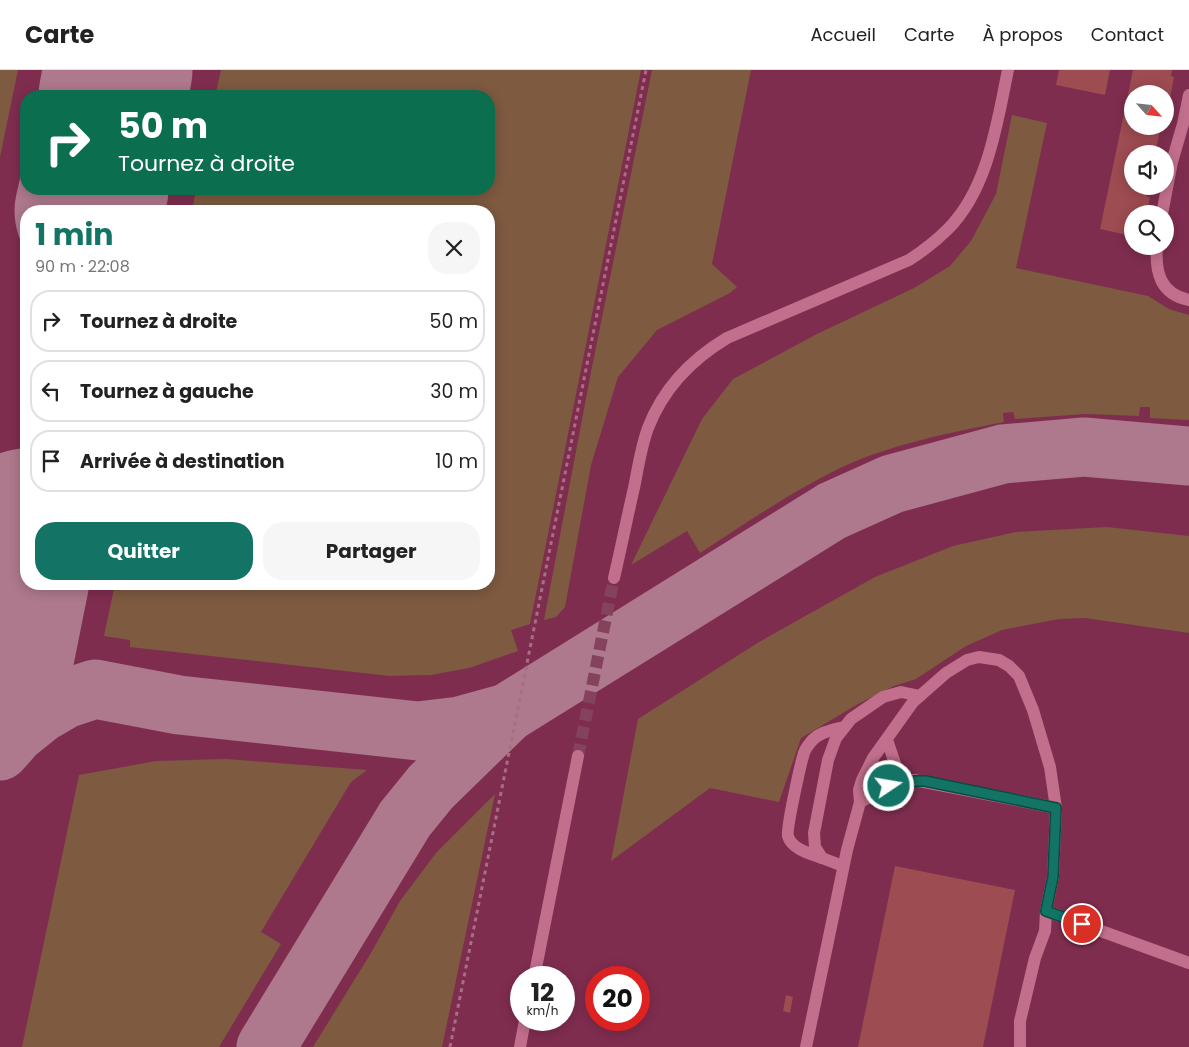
<!DOCTYPE html>
<html lang="fr">
<meta charset="utf-8">
<style>
body{margin:0;font-family:Poppins,sans-serif;background:#f6f6f6;color:#222;height:100vh;display:flex;flex-direction:column;font-size:19px;white-space:nowrap}
*{box-sizing:border-box;margin:0}
p{font-size:16px;color:#767676}
.icon{flex:none;width:28px;height:28px;fill:none;stroke:currentColor;stroke-width:2;stroke-linecap:round;stroke-linejoin:round}
.map{position:relative;flex:1;overflow:hidden}
.sheet{position:absolute;left:20px;top:135px;width:475px;height:385px;display:flex;flex-direction:column;background:#fff;border-radius:20px;box-shadow:0 2px 12px #0003}
.sheet>*{flex:none}
.hud{position:absolute;left:20px;top:20px;width:475px;height:105px;border-radius:20px;box-shadow:0 2px 12px #0003;background:#0b6e4f;color:#fff;overflow:hidden}
.needle{width:32px;rotate:117deg}
.tools{position:absolute;left:1124px;top:15px;display:grid;gap:10px}
.tools a{display:grid;place-items:center;width:50px;height:50px;border-radius:50%;background:#fff;box-shadow:0 2px 12px #0003;font-size:25px}
.speed{position:absolute;left:510px;top:896px;display:flex;gap:10px;font-size:25px;font-weight:700;text-align:center}
.speed>*{display:grid;place-content:center;width:65px;height:65px;border-radius:50%;background:#fff;box-shadow:0 2px 12px #0003;line-height:1}
.speed small{font-size:12px;font-weight:400}
.speed .limit{border:8px solid #d22;background:#fff;color:#111}
.pin{position:absolute;display:grid;place-items:center;width:42px;height:42px;color:#fff;margin:-21px;border:2px solid #fff;border-radius:50%;box-shadow:0 1px 5px #0007}
.me{position:absolute;width:55px;margin:-28px;rotate:78deg;stroke-linejoin:round;filter:drop-shadow(0 0 4px #0008)}
.turn{display:flex;align-items:center;gap:18px;height:105px;padding:0 15px;font-size:22px}
.turn .icon{width:65px;height:65px;stroke-width:2.5}
.turn b{display:block;font-size:35px;line-height:42px}
.round{display:grid;place-items:center;flex:none;width:52px;height:52px;border-radius:20px;background:#f6f6f6}
.head{display:flex;align-items:center;justify-content:space-between;height:85px;padding:0 15px}
h1{font-size:30px;font-weight:700;line-height:38px;color:#137365}
.action{display:flex;gap:10px;margin-top:auto;padding:10px 15px}
.action a{flex:1;height:58px;border-radius:20px;background:#137365;color:#fff;font-size:20px;font-weight:700;line-height:58px;text-align:center}
.action a+a{background:#f6f6f6;color:#222}
ul{padding:0;list-style:none}
li{display:flex;align-items:center;gap:15px;height:62px;margin:0 10px 8px;padding:0 5px;border:2px solid #e0e0e0;border-radius:20px}
li div{flex:1}
li b{display:block;font-size:19px}
li em{font-style:normal}
header{display:flex;align-items:center;gap:30px;box-sizing:border-box;height:70px;padding:0 25px;background:#fff;border-bottom:1px solid #e0e0e0}
header strong{font-size:24px}
nav{display:flex;gap:28px;margin-inline-start:auto;font-size:18px}
.map>svg:first-child{display:block}
.built{fill:#7f2d4f;fill-rule:evenodd}
.green{fill:#7d5a40}
.lines{fill:none;stroke-linecap:round;stroke-linejoin:round}
.taxiway{stroke:#ae788d;stroke-width:59}
.runway{stroke:#ae788d;stroke-width:149}
.building{fill:#9d4c51}
.minor-tunnel{stroke:#85425d;stroke-width:12;stroke-dasharray:12 6;stroke-linecap:butt}
.path{stroke:#a66f84;stroke-width:3;stroke-dasharray:4 4;stroke-linecap:butt}
.minor{stroke:#c16f8c;stroke-width:12}
.route-casing{stroke:#0c4b42;stroke-width:12}
.route{stroke:#137365;stroke-width:9}
</style>
<header>
<strong>Carte</strong>
<nav><a>Accueil</a><a>Carte</a><a>À propos</a><a>Contact</a></nav>
</header>
<div class="map">
<svg width="1189" height="977" viewBox="0 0 1189 977">
<rect width="100%" height="100%" fill="#6f2644"/>
<path class="built" d="M0,0H1189V977H0ZM1132,24H1165V56H1132ZM26,26H489V119H26ZM1132,84H1165V116H1132ZM26,141H489V514H26ZM1132,144H1165V176H1132ZM521,908H564V950H521ZM596,908H639V950H596Z"/>
<g class="green">
<polygon points="0,0 18,0 0,87"/>
<polygon points="221,0 641,0 530,554 511,560 518,581 469,598 431,605 390,606 130,577 130,570 104,566 115,514 489,514 489,141 192,141 196,119 489,119 489,26 215,26"/>
<polygon points="652,0 751,0 712,194 737,217 730,223 657,260 618,307 591,395 565,537 556,547 544,550 591,302"/>
<path d="M1012,45L1047,53L1016,198L1148,226L1169,239L1189,245V350L1150,348V337H1140L1139,346L1085,344L1015,349L1013,342L1003,343L1004,352C948,363 892,374 840,398C791,422 746,453 700,483L687,461L631,495L702,349L733,309L817,264L914,218L950,196L971,171L996,124Z"/>
<polygon points="1107,457 1189,466 1189,563 1085,548 1059,549 1002,560 966,576 916,609 894,616 858,634 801,668 779,732 710,718 611,791 638,649 759,572 875,507 953,476 1016,462"/>
<polygon points="226,689 367,700 351,712 261,862 281,874 219,977 22,977 79,705 156,691"/>
<polygon points="495,724 442,977 313,977 371,883 400,831 436,783"/>
</g>
<g class="lines">
<g class="taxiway">
<polyline points="0,681 16,663 41,643 65,629 95,619 179,635 418,661 460,656 507,643 832,441 892,414 1003,384 1084,377 1189,386"/>
<polyline points="266,977 405,749 431,717 507,643"/>
</g>
<g class="runway">
<polyline points="113,26 118,0"/>
<polyline points="89,141 94,119"/>
<polyline points="0,583 26,453"/>
</g>
</g>
<g class="building">
<polygon points="1059,0 1110,0 1105,25 1056,15"/>
<polygon points="1133,0 1172,0 1171,6 1174,7 1166,49 1165,24 1132,24 1132,56 1161,56 1155,84 1132,84 1132,116 1149,116 1147,127 1150,127 1147,144 1132,144 1132,166 1100,159"/>
<polygon points="895,796 1015,820 983,977 858,977"/>
<polygon points="786,925 793,927 790,943 783,941"/>
</g>
<g class="lines">
<polyline class="minor-tunnel" points="578,686 614,508"/>
<polyline class="path" points="450,977 646,0"/>
<g class="minor">
<polyline points="1162,144 1172,92 1183,54 1189,25"/>
<path d="M1157,176C1155,202 1160,224 1189,230"/>
<path d="M614,508C621,478 627,448 634,418C638,398 641,377 648,358C663,319 692,289 727,268L909,190C923,181 936,171 948,159C988,119 997,53 1008,0"/>
<polyline points="887,670 901,711"/>
<path d="M860,732C881,723 889,712 914,710L1056,738"/>
<path d="M822,788C811,784 791,779 788,766C786,759 801,692 804,683C805,679 808,676 810,673C818,662 832,660 844,657"/>
<polyline points="843,796 822,788 815,777 814,763 828,690 836,668 851,649 883,627 901,622 920,626"/>
<polyline points="1046,841 1189,893"/>
<polyline points="534,908 578,686"/>
<polyline points="520,977 525,950"/>
<polyline points="806,977 847,780 860,732 859,720 862,710 873,688 913,632 946,603 967,590 979,587 999,590 1009,596 1019,606 1033,640 1050,697 1056,738 1053,807 1046,841 1045,861 1035,888 1020,951 1020,977"/>
</g>
</g>
<g class="lines">
<g class="route-casing">
<polyline id="route" points="889,716 901,711 925,711 1056,738 1053,807 1046,841 1082,854"/>
</g>
<use href="#route" class="route"/>
</g>
</svg>
<div class="tools">
<a><svg class="needle" viewBox="-14 -14 28 28"><path d="M0-13l5 13h-10z" fill="#e53935"/><path d="M0 13l5-13h-10z" fill="#767676"/></svg></a>
<a><svg class="icon" aria-label="sound" viewBox="0 0 24 24"><path d="M4 9h4l5-4v14l-5-4H4zM17 9q2 3 0 6"/></svg></a>
<a><svg class="icon" aria-label="search" viewBox="0 0 24 24"><circle cx="10" cy="10" r="6"/><path d="M15 15l6 6"/></svg></a>
</div>
<div class="speed"><div>12<small>km/h</small></div><div class="limit">20</div></div>
<div class="pin" style="left:1082px;top:854px;background:#d93025"><svg class="icon" aria-label="arrive" viewBox="0 0 24 24"><path d="M6 21V4h12l-3 4 3 4H6"/></svg></div>
<svg class="me" style="left:889px;top:716px" viewBox="-20 -20 40 40"><circle r="17" fill="#137365" stroke="#fff" stroke-width="3"/><path d="M0-11L8 9 0 5-8 9z" fill="#fff"/></svg>
<div class="hud">
<div class="turn"><svg class="icon" aria-label="right" viewBox="0 0 24 24"><path d="M7 20v-9h11M14 6l5 5-5 5"/></svg><div><b>50 m</b>Tournez à droite</div></div>
</div>
<section class="sheet">
<div class="head"><div><h1>1 min</h1><p>90 m · 22:08</p></div><a class="round"><svg class="icon" aria-label="close" viewBox="0 0 24 24"><path d="M6 6l12 12M18 6L6 18"/></svg></a></div>
<ul>
<li><svg class="icon" aria-label="right" viewBox="0 0 24 24"><path d="M7 20v-9h11M14 6l5 5-5 5"/></svg><div><b>Tournez à droite</b></div><em>50 m</em></li>
<li><svg class="icon" aria-label="left" viewBox="0 0 24 24"><path d="M17 20v-9H6M10 6l-5 5 5 5"/></svg><div><b>Tournez à gauche</b></div><em>30 m</em></li>
<li><svg class="icon" aria-label="arrive" viewBox="0 0 24 24"><path d="M6 21V4h12l-3 4 3 4H6"/></svg><div><b>Arrivée à destination</b></div><em>10 m</em></li>
</ul>
<div class="action"><a>Quitter</a><a>Partager</a></div>
</section>
</div>
